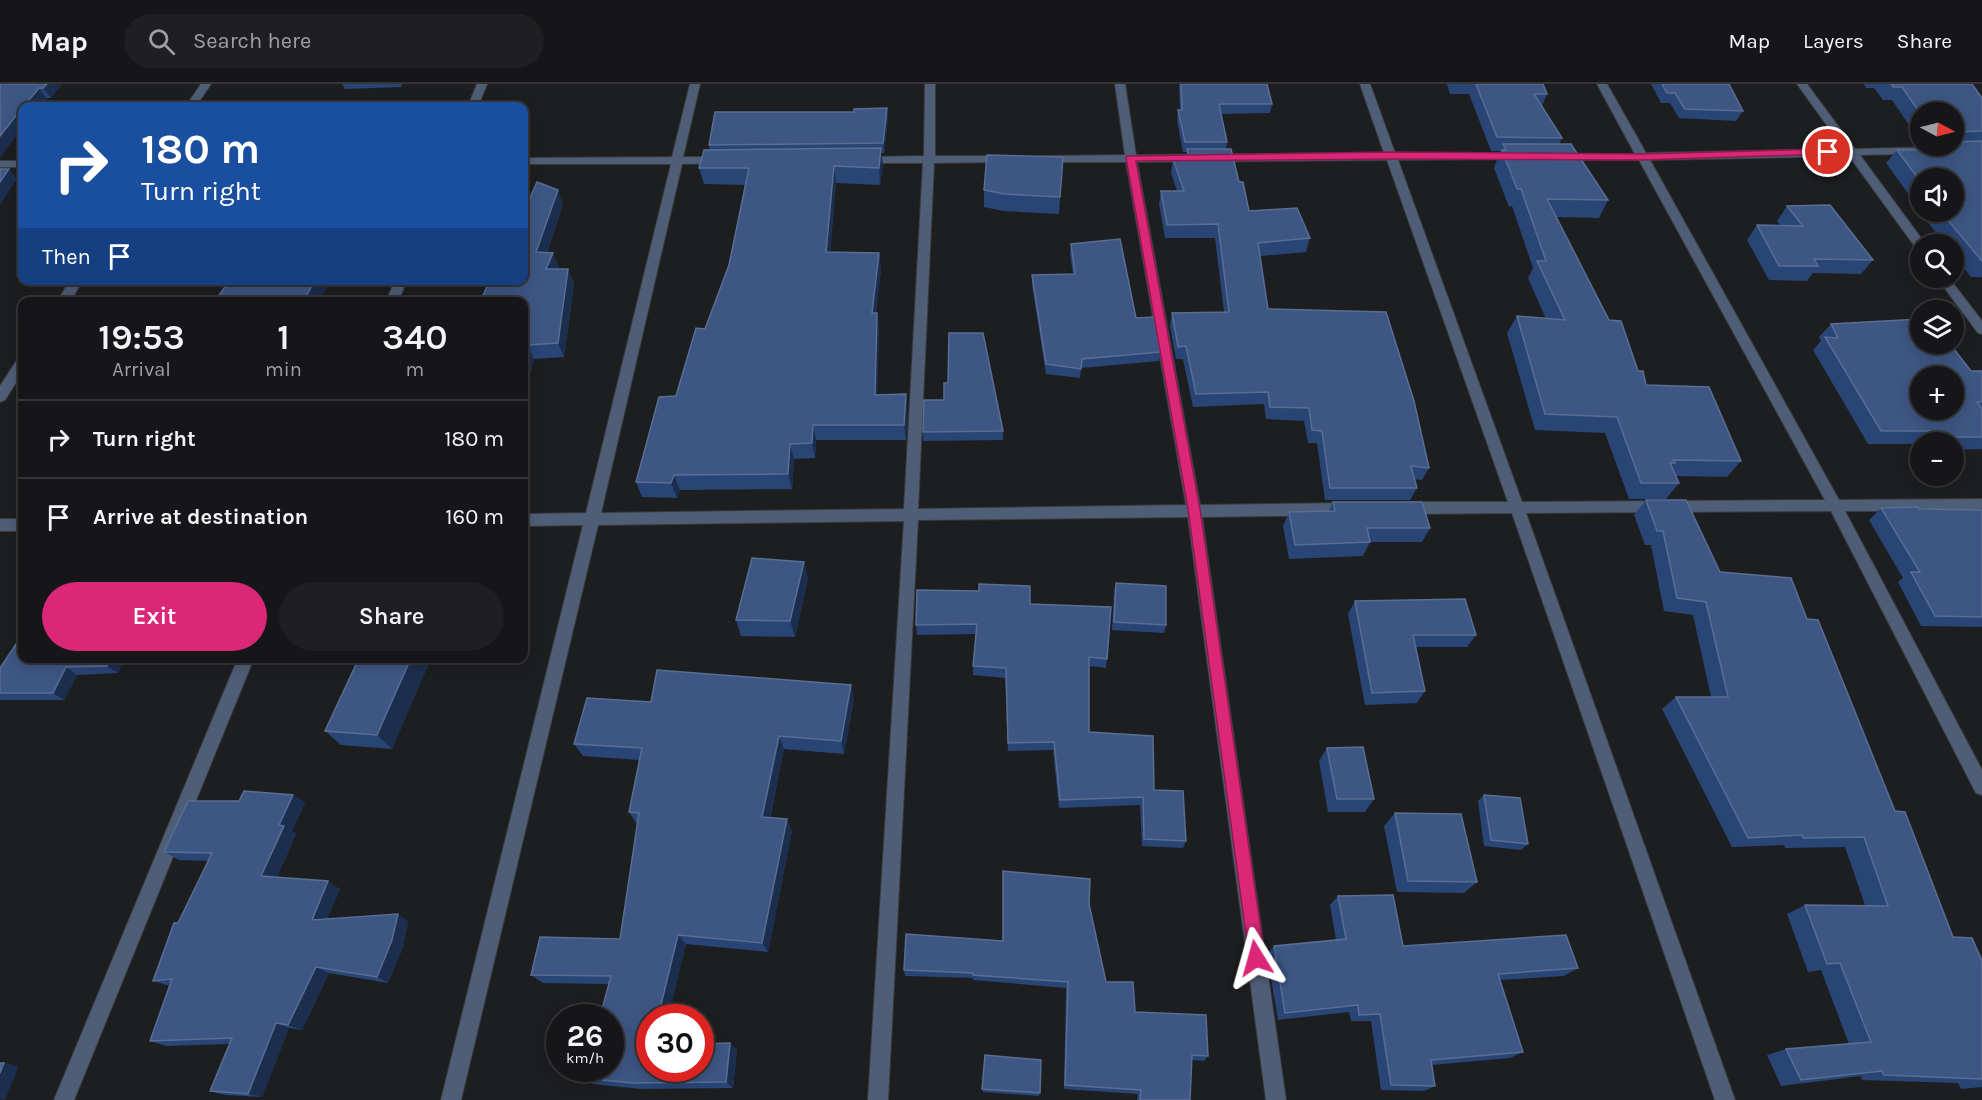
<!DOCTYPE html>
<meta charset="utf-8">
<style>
body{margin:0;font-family:Karla,sans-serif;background:#1f1f21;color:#f1f3f6;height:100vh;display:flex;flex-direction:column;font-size:22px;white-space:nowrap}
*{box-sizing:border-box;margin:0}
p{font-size:20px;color:#9e9fa2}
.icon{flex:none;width:33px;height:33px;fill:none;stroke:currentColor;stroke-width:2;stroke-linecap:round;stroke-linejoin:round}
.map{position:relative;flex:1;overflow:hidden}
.details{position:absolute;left:18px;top:213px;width:510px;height:366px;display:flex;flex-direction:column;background:#161618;border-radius:12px;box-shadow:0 3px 15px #0003,0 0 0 2px #353537}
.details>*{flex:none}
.guide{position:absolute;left:18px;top:18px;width:510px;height:183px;border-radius:12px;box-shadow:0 3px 15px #0003,0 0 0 2px #353537;background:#1a4fa0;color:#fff;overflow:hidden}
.needle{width:39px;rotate:97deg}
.controls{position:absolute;left:1910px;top:18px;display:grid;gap:12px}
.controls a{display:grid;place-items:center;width:54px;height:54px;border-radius:50%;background:#161618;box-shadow:0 3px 15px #0003,0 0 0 2px #353537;font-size:30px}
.speed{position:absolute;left:546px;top:920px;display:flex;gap:12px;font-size:30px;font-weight:700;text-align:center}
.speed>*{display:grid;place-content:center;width:78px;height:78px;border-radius:50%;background:#161618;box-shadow:0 3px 15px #0003,0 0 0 2px #353537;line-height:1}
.speed small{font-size:15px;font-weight:400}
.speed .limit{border:9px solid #d22;background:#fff;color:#111}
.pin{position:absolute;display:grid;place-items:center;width:51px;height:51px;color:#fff;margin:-26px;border:3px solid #fff;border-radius:50%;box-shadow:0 2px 6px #0007}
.me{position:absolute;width:66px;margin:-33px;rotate:352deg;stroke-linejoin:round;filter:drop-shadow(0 0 4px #0008)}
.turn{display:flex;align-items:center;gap:21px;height:126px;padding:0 24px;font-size:27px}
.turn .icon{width:78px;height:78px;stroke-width:2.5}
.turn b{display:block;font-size:42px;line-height:51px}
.then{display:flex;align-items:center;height:57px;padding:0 24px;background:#0003;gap:12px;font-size:22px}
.eta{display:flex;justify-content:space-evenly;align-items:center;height:102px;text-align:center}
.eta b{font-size:36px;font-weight:600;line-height:42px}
.button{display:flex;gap:12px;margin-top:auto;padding:12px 24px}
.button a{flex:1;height:69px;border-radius:36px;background:#db2777;color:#fff;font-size:24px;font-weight:600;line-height:69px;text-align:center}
.button a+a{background:#1f1f21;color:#f1f3f6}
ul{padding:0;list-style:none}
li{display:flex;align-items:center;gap:18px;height:78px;padding:0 24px;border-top:2px solid #353537}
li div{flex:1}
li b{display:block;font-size:22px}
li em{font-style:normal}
header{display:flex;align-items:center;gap:36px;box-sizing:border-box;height:84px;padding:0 30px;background:#161618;border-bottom:2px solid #353537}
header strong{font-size:28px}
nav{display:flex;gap:33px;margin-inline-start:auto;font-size:21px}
.search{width:420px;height:54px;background:#1f1f21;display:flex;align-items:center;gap:15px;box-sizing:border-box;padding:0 21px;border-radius:33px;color:#9e9fa2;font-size:22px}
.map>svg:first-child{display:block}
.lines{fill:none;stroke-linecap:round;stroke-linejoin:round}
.minor-casing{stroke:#3a3b3d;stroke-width:2}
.minor{fill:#4f5e77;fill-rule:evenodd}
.wall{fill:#294576}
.shaded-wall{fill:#1b2e4e}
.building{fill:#3d5683;stroke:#586e93;stroke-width:1.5;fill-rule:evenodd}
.route{fill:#db2777;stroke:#8e194d;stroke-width:1.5}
</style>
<header>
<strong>Map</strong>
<div class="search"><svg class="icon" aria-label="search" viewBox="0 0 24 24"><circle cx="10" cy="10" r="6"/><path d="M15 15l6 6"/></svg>Search here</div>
<nav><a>Map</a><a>Layers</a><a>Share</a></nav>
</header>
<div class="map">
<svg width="1982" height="1016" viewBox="0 0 1982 1016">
<rect width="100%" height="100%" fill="#1d1e20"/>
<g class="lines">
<g class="minor-casing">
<g id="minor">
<polygon points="201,0 211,0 196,22 186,22"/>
<polygon points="477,0 487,0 478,22 468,22"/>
<polygon points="690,0 700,0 683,73 722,73 728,76 722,79 682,80 601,429 904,425 923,79 863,79 857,76 863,73 924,72 925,0 935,0 935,72 1007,72 1013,75 1007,78 934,79 918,425 1186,421 1126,78 1043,78 1037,75 1043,72 1125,71 1115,0 1125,0 1136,71 1384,69 1360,0 1370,0 1395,69 1521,70 1523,72 1517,75 1398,76 1522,418 1825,416 1639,76 1559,76 1553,73 1559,70 1635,70 1597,0 1607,0 1646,69 1844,65 1797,0 1807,0 1855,65 1982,62 1982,68 1860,71 1924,158 1926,160 1920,160 1920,165 1916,164 1849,72 1650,76 1839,416 1982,415 1982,427 1845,427 1982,686 1982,711 1976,709 1831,427 1526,429 1735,1016 1715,1016 1512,429 1406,430 1401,428 1399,424 1401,420 1406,418 1508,418 1387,76 1137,78 1200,421 1349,419 1354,421 1356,425 1354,429 1349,431 1202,433 1286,1016 1266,1016 1188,433 918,436 888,1016 868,1016 904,437 598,441 461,1016 441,1016 583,441 524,442 524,430 586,429 671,80 524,80 524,74 672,73"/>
<rect x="0" y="77" width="22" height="6"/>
<polygon points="1937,194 1949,194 1982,237 1982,250 1978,249"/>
<polygon points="70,196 83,196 70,218 57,218"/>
<polygon points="395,196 407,196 398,218 386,218"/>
<polygon points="22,274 22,289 5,316 0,318 0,302 17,276"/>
<rect x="0" y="435" width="22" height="12"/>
<polygon points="238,574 254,574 74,1016 54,1016"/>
</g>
</g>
<use href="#minor" class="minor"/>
</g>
<g class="wall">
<polygon points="0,0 62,0 51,14 46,14 39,22 22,22 22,44 0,73"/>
<polygon points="342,0 402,0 401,3 345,5"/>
<polygon points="1179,0 1267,0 1272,20 1270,29 1221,30 1227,58 1226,65 1249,127 1310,154 1306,168 1260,172 1268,225 1429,384 1422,396 1414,395 1417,404 1410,416 1325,416 1317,359 1308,359 1304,337 1266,335 1264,320 1193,323 1183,275 1176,275 1170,242 1172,229 1224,228 1215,154 1165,154 1159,120 1161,107 1177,107 1171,89 1173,75 1186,74 1187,68 1183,68 1177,36 1178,26 1180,26"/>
<polygon points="1447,0 1543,0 1547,10 1542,22 1562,54 1559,60 1608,116 1599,134 1556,133 1609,236 1646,301 1741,377 1727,393 1676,392 1679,399 1666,415 1629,415 1605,349 1535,346 1507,249 1517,232 1546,235 1528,194 1533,184 1512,122 1509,123 1494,84 1500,67 1491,67 1469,10 1450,10"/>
<polygon points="1651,0 1729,0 1743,27 1736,37 1679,34 1670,19 1661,19"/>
<polygon points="1864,0 1972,0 1982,14 1982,193 1971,193 1953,170 1953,160 1945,160 1922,131 1923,130 1921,128 1953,128 1920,94 1920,126 1886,79 1897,66 1935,66 1939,62 1953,62 1953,28 1920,28 1920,57 1892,16 1883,16 1874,4 1866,4"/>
<polygon points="888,34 884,69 881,69 883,81 880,101 836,99 830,168 879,169 881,185 876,229 877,229 879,245 877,311 906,310 907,326 906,356 816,356 815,374 794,375 792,405 680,406 677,414 642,413 636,398 676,312 705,245 729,181 745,101 704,100 699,84 710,66 709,61"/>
<polygon points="1063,73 1059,130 1003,127 984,123 984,106"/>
<polygon points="563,120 547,169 559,183 558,185 568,185 574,200 564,273 534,275 524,312 524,218"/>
<polygon points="1787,122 1873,176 1861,190 1813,189 1807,197 1769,196 1747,156 1757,141 1781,142 1777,137"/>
<polygon points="1071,160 1136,234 1160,268 1159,277 1081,284 1080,294 1046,290 1032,201 1032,191 1073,190 1070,170"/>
<polygon points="1831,240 1971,287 1982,287 1982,365 1953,366 1953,358 1920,358 1920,364 1918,360 1868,360 1813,266 1821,257 1819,253"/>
<polygon points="1003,347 1003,356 923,357 923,348"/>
<polygon points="1646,416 1720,488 1807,535 1953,853 1982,877 1982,1003 1961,1005 1958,999 1862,996 1861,992 1781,1002 1767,971 1786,965 1849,960 1821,886 1808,888 1787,830 1805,821 1865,821 1845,763 1785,764 1784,761 1732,763 1662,625 1676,613 1711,613 1693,531 1664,527 1651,461 1645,461 1634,431"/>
<polygon points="1333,418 1430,444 1422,458 1370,458 1363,472 1289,475 1283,442 1289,428 1329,427"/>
<polygon points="1881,424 1979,426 1982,424 1982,543 1921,542 1898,498 1903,494 1869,436"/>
<polygon points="808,494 795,553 741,552 736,536"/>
<polygon points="1116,499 1166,541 1164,549 1112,546 1114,507"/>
<polygon points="1355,517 1476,551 1467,563 1416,563 1425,607 1417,619 1365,621 1348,530"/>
<polygon points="1030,520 1107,575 1106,584 1089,582 1089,648 1154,706 1186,757 1183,764 1142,762 1140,721 1059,724 1053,666 1008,667 1005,594 973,591 973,582 976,550 917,551 916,541"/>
<polygon points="125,574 118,589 77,591 64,616 0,616 0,584"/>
<polygon points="359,574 431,574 392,665 341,661 325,647"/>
<polygon points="854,614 844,670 784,665 770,734 787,735 792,747 768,868 686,860 650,984 737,966 733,1004 641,1005 593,1000 582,994 609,900 543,899 531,891 620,855 637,740 629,728 639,676 583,672 574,660 651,618"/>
<polygon points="1327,664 1374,715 1365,728 1328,728 1319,677"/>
<polygon points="293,711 305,719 292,747 296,750 277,793 340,805 327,835 408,837 403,863 388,899 329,889 302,946 289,944 262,1013 225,1011 210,1007 230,960 166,962 150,957 170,902 153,897 178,839 209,777 179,776 164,768 239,717"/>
<polygon points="1484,711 1528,760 1521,766 1484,762 1478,717"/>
<polygon points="1395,729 1477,798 1464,809 1397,808 1384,742"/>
<polygon points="1338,812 1403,862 1578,884 1564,892 1500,896 1523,968 1510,974 1432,981 1435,1002 1424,1007 1381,1006 1371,937 1351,937 1349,928 1278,936 1267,870 1274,862 1336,856 1330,821"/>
<polygon points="1089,820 1106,898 1135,928 1208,972 1204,977 1192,976 1190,1016 1137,1016 1138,1010 1064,1005 1066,904 973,896 973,894 905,892 904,886 1003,857"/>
<polygon points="982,1005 1040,1009 1039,1012 983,1008"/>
</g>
<g class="shaded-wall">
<polygon points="47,0 62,0 51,14 43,4"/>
<polygon points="39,4 46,14 39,22 24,22"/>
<polygon points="22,24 22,44 0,73 0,52"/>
<polygon points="887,24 888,34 884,69 883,59"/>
<polygon points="881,64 883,81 880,101 879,84"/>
<polygon points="834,82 836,99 828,184 826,168"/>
<polygon points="9,85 17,95 0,121 0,98"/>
<polygon points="558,106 563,120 542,183 536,168"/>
<polygon points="553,169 559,183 552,199 546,185"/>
<polygon points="879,169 881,185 874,245 872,229"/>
<polygon points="568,185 574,200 564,273 558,259"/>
<polygon points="312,196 323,196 327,204 319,218 303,218"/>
<polygon points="877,229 879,245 877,327 875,311"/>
<polygon points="527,261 534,275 524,312 524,274"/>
<polygon points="906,310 907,326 906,356 904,341"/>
<polygon points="813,341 816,356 815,374 812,359"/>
<polygon points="790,360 794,375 792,405 788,390"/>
<polygon points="674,391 680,406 677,414 671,399"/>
<polygon points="804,478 808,494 795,553 790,537"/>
<polygon points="111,574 125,574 118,589 107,582"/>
<polygon points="411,574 431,574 392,665 377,651"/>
<polygon points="66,583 77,591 64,616 53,609"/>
<polygon points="851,601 854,614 844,670 841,657"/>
<polygon points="779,652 784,665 767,745 762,733"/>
<polygon points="293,711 305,719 292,747 296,750 274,800 261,792 279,741"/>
<polygon points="787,735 792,747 768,868 762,859"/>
<polygon points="328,797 340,805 324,842 312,836"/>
<polygon points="398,830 408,837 403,863 388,899 377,893"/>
<polygon points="678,851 686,860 669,933 658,933"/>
<polygon points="316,883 329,889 302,946 288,941"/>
<polygon points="276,939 289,944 262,1013 248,1010"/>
<polygon points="730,959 737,966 733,1004 726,998"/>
<polygon points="4,979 19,982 5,1016 0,1015 0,989"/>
</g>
<g class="building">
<polygon points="0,0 47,0 43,4 39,4 24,22 22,22 22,24 0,52"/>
<polygon points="1181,0 1267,0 1272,20 1219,20 1227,58 1185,58 1178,26 1182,26"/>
<polygon points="1476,0 1543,0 1547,10 1534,10 1562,54 1497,53"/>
<polygon points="1662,0 1729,0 1743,27 1685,25 1675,9 1667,9"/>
<polygon points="1891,0 1972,0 1982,14 1982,47 1953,48 1953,28 1920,29 1902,3 1893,3"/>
<polygon points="887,24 883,59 709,61 715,28 854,28 854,25"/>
<polygon points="1982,57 1982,177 1941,128 1953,128 1953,94 1920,94 1920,97 1897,66 1947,66 1944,62 1953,62 1953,58"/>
<polygon points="1503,60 1571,60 1608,116 1547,115 1609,236 1621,237 1638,287 1643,287 1646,301 1709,303 1741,377 1673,376 1675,379 1670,379 1679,399 1641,399 1617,333 1545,330 1517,232 1565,236 1537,177 1546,177 1521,105 1517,105 1502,66 1506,66"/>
<polygon points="881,64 879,84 834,82 826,168 879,169 872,229 877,229 875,311 906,310 904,341 813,341 812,359 790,360 788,390 674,391 671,399 636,398 659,313 676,312 696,244 705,245 729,181 749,84 699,84 704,66"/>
<polygon points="1187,65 1231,65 1239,98 1243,98 1249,127 1297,124 1310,154 1258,159 1268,225 1386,228 1414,317 1429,384 1411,382 1417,404 1330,404 1322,347 1312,346 1309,324 1270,323 1268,308 1196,310 1186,262 1178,263 1172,229 1229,228 1218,140 1167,141 1161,107 1184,107 1173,75 1189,74"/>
<polygon points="987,71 1063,73 1060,113 1004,110 984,106"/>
<polygon points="0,85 9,85 0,98"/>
<polygon points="537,98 558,106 536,168 553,169 546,185 568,185 558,259 527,261 524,274 524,218 480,218 490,196 524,196 524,127"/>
<polygon points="1830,121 1873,176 1814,175 1818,182 1779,182 1757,141 1803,142 1787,122"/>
<polygon points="1120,155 1136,234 1154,233 1160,268 1082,275 1081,285 1046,280 1032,191 1075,190 1071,160"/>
<polygon points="230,196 315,196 303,218 214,218"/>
<path d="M1920,235V260H1950L1971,287H1982V318H1977L1982,325V353H1935L1932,347H1881L1825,253L1838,254L1831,240ZM1920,292H1953V326H1920Z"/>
<polygon points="949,249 983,249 1003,347 923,348 924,316 944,316 944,299 948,299"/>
<polygon points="1646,416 1686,416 1720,488 1791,494 1807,535 1818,536 1895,727 1905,728 1953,853 1972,854 1982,877 1982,995 1884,991 1882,987 1801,996 1786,965 1871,958 1840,879 1827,880 1805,821 1888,822 1864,753 1803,754 1802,751 1748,754 1676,613 1728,613 1706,518 1677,514 1663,447 1657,447"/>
<polygon points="1333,418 1422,418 1430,444 1367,444 1370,458 1295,461 1289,428 1335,427"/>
<polygon points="1918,423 1919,425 1982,426 1982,533 1935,532 1911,488 1920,488 1881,424"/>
<polygon points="752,474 804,478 790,537 736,536"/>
<polygon points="1116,499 1166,502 1166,541 1114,538"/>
<polygon points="979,500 1030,502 1030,520 1111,523 1107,575 1089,573 1089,648 1153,652 1154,706 1183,707 1186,757 1144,755 1143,713 1060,716 1054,658 1008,659 1006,584 973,582 977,540 916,541 917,506 979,507"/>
<polygon points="1465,515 1476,551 1413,551 1425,607 1372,609 1355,517"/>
<polygon points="22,551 22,574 111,574 107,582 66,583 53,609 0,609 0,584"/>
<polygon points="359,574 411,574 377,651 325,647"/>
<polygon points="657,586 851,601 841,657 779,652 762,733 787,735 762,859 678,851 658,933 650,933 650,984 700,984 700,960 730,959 726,998 632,999 582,994 585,984 610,984 610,933 600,933 611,892 531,891 540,853 620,855 639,729 629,728 642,664 574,660 587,614 651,618"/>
<polygon points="1363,663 1374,715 1337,715 1327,664"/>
<polygon points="244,707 293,711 279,741 284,742 261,792 328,797 312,836 398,830 392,856 377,893 316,883 288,941 276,939 248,1010 210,1007 232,954 150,957 172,895 153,897 174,839 178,839 212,769 164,768 188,717 239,717"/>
<polygon points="1484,711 1520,714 1528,760 1491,756"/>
<polygon points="1395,729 1461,730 1477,798 1408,797"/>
<polygon points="1003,787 1090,795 1089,820 1106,898 1133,898 1135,928 1206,931 1208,972 1192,971 1190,1016 1140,1016 1141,1006 1065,1001 1068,898 973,891 973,889 904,886 906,850 1003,857"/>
<polygon points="1393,811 1403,862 1566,851 1578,884 1498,890 1523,968 1431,976 1435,1002 1391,1001 1380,930 1359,931 1358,921 1285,929 1274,862 1346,855 1338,812"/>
<polygon points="985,971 1041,976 1040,1009 982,1005"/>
<polygon points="0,979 4,979 0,989"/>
</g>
<polygon class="route" points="1828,65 1833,68 1831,70 1641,76 1392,75 1136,77 1200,425 1265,874 1262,880 1256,883 1250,880 1188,425 1126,74 1127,72 1392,68 1641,70"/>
</svg>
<div class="controls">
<a><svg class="needle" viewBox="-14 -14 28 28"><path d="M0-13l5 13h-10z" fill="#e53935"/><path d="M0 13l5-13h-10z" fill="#9e9fa2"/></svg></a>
<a><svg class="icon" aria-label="sound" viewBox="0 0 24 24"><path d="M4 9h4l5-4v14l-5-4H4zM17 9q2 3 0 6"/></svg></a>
<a><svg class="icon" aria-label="search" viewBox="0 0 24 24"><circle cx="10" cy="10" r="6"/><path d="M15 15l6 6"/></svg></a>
<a><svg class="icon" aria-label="layers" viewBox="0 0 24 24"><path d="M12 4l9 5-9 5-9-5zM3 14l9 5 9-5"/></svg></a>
<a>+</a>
<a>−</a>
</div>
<div class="speed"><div>26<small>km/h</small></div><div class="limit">30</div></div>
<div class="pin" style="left:1828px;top:68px;background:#d93025"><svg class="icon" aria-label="arrive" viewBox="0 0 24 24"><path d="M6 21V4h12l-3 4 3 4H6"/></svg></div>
<svg class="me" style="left:1256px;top:874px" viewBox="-20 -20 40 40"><path d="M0-17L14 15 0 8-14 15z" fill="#db2777" stroke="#fff" stroke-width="4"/></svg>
<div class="guide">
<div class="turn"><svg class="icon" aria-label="right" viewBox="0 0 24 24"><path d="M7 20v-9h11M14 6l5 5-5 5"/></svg><div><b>180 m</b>Turn right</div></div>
<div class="then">Then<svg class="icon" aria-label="arrive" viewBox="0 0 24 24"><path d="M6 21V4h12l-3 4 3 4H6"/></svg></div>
</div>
<section class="details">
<div class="eta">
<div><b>19:53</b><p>Arrival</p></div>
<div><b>1</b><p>min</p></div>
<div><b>340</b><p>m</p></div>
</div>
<ul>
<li><svg class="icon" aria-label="right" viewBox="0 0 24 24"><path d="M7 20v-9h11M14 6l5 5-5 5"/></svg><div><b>Turn right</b></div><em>180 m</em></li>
<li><svg class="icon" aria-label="arrive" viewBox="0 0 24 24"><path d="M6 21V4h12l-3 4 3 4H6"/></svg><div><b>Arrive at destination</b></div><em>160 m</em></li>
</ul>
<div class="button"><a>Exit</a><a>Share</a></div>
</section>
</div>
